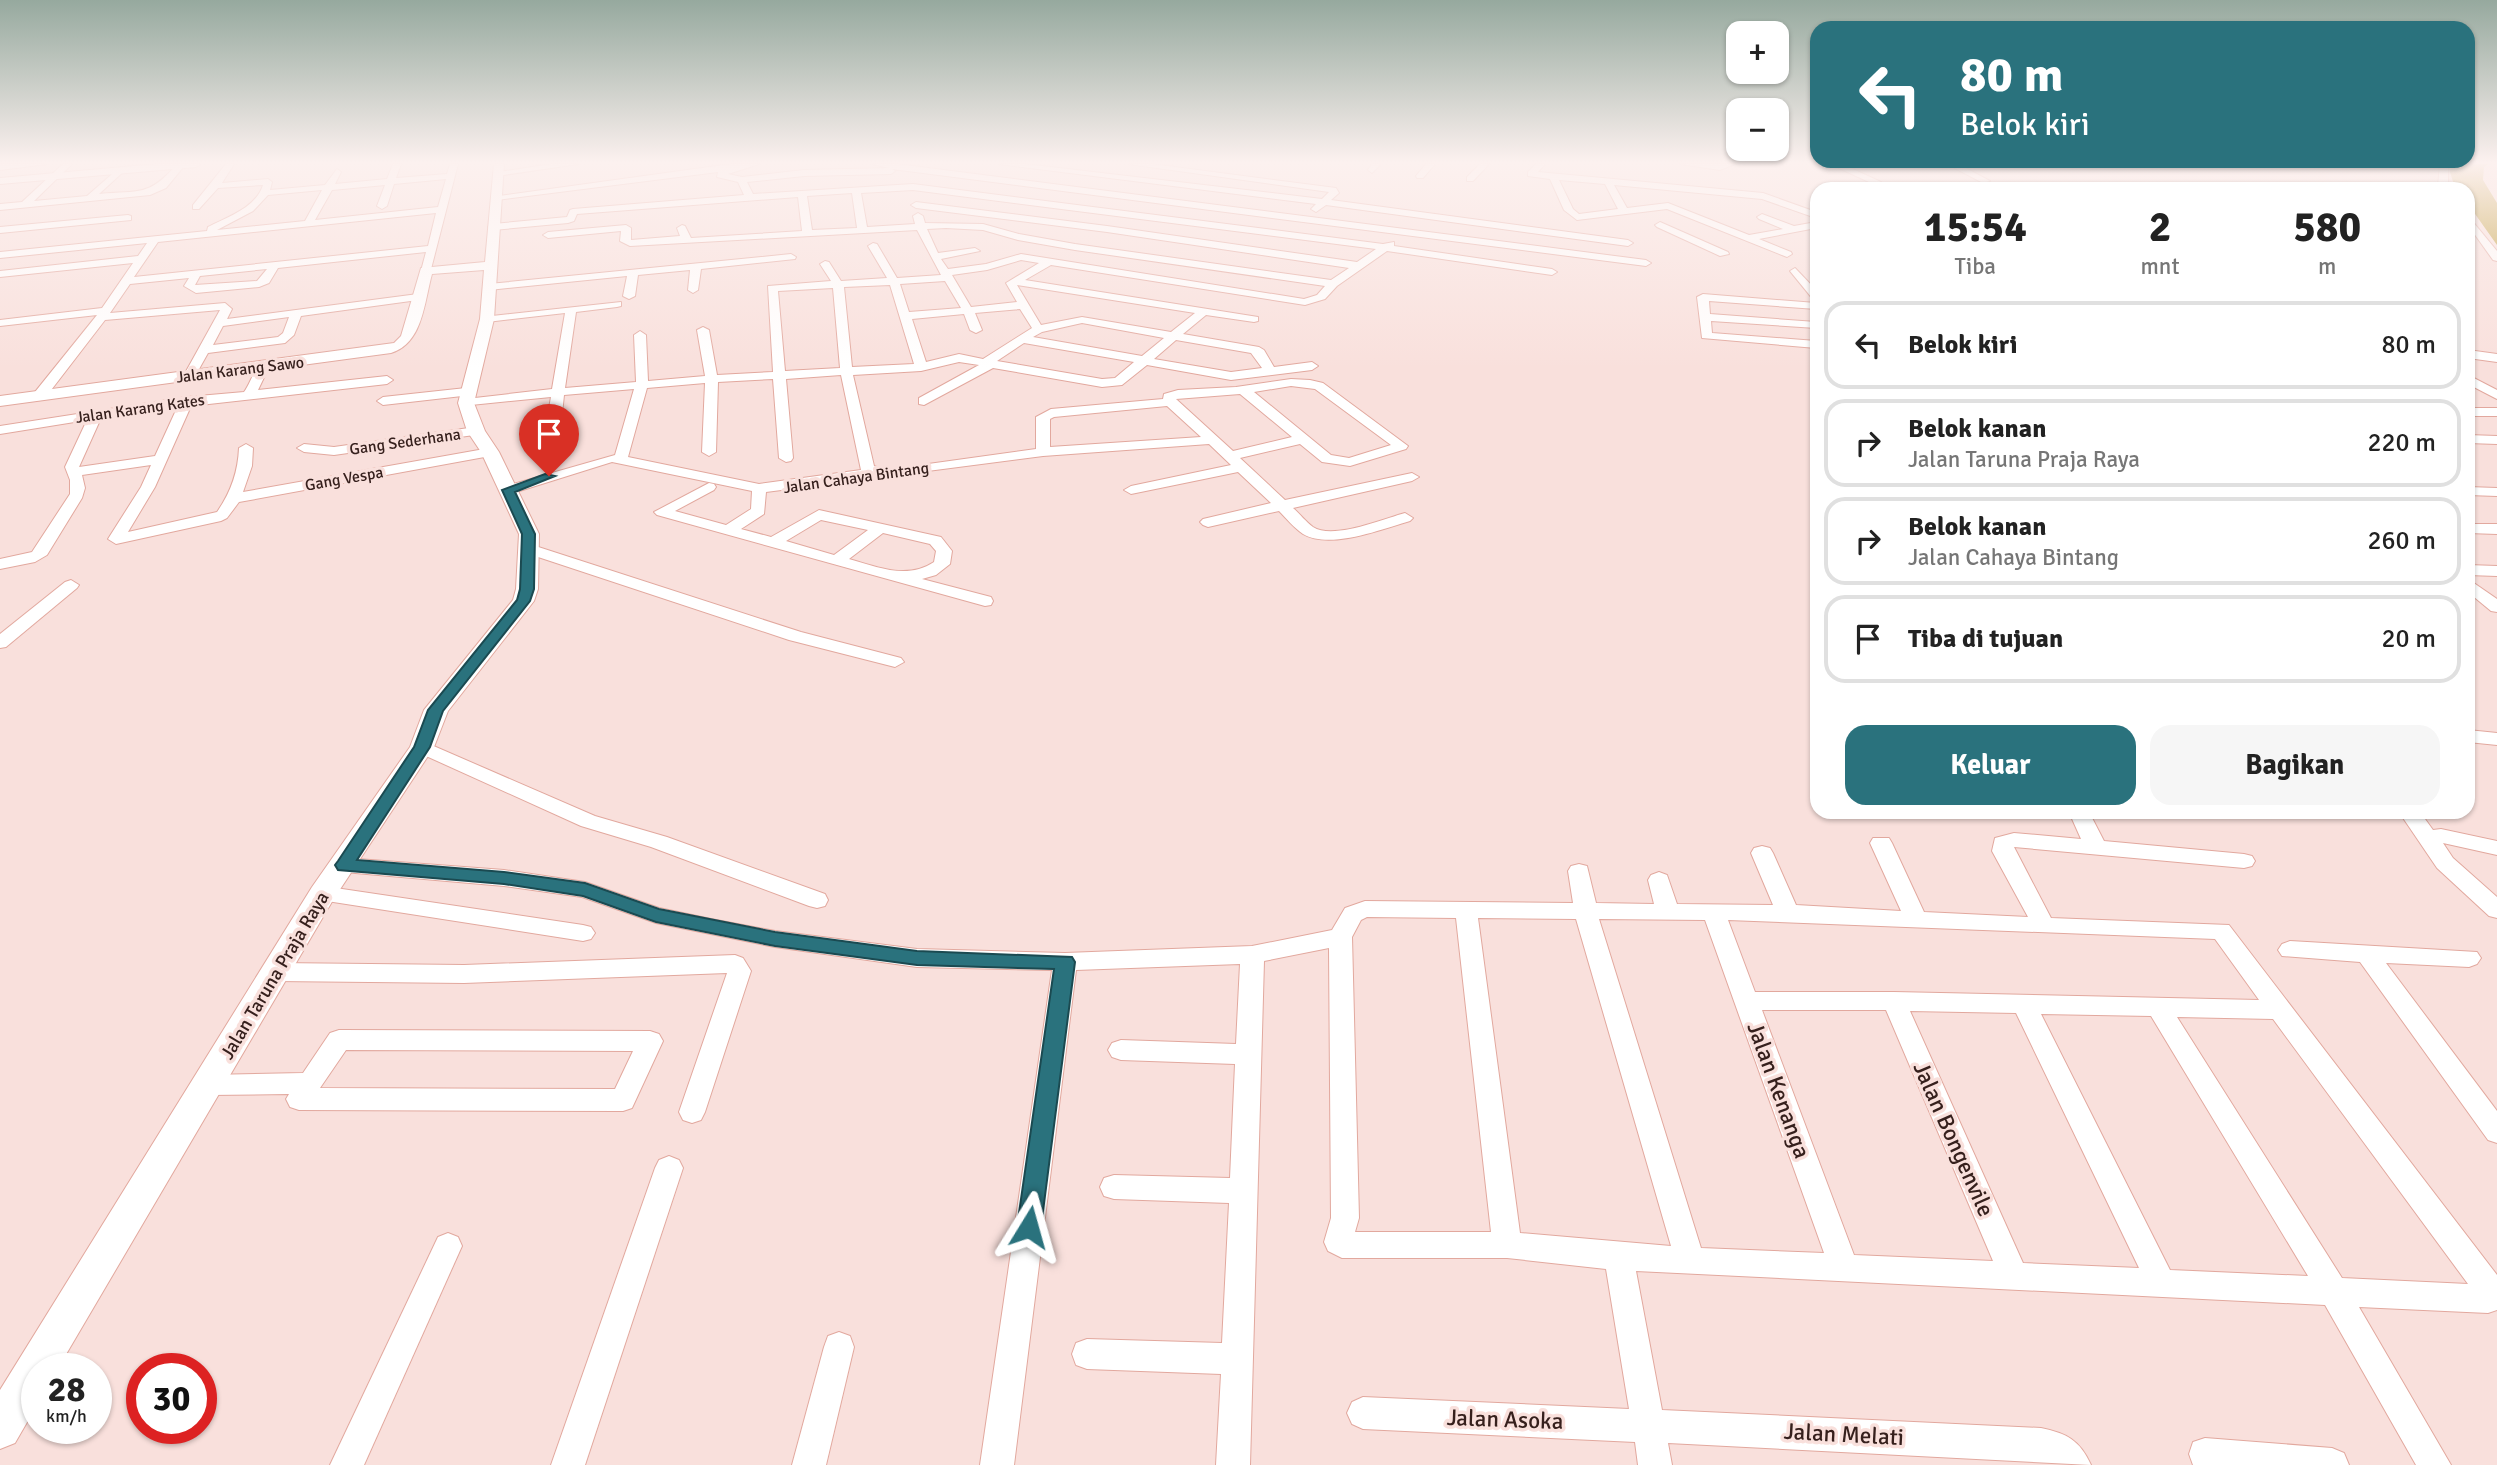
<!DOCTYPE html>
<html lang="id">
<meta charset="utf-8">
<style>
body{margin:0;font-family:Signika,sans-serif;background:#f6f6f6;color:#222;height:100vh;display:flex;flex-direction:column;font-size:26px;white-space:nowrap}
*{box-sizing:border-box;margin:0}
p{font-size:23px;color:#767676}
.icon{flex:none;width:38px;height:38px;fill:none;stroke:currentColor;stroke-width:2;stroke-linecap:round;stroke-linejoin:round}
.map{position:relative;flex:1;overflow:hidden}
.panel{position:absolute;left:1810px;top:182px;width:665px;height:637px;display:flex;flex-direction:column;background:#fff;border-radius:21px;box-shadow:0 2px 5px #0004}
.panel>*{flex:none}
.top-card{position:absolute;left:1810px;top:21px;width:665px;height:147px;border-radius:21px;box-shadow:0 2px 5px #0004;background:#2a727d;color:#fff;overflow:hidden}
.fabs{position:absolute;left:1726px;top:21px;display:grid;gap:14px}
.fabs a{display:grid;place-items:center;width:63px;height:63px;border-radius:14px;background:#fff;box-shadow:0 2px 5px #0004;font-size:35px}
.speed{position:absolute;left:21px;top:1353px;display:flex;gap:14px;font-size:35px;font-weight:700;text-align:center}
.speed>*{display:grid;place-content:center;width:91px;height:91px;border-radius:50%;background:#fff;box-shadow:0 2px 5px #0004;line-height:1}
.speed small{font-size:18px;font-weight:400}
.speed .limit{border:10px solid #d22;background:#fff;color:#111}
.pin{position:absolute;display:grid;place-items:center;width:60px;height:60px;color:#fff;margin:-72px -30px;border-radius:50% 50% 50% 0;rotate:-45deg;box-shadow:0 0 7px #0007}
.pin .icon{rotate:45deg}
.me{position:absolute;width:77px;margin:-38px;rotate:8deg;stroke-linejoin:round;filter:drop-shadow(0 0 5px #0008)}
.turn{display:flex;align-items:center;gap:24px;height:147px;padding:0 35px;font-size:32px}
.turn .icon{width:91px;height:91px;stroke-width:2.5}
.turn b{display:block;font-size:49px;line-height:60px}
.eta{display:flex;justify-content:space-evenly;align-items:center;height:119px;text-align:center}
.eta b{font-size:42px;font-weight:700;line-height:49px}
.cta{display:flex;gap:14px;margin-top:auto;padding:14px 35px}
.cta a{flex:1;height:80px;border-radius:21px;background:#2a727d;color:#fff;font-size:28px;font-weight:700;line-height:80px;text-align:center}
.cta a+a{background:#f6f6f6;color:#222}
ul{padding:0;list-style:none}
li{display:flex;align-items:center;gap:21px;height:88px;margin:0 14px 10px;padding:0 21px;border:4px solid #e0e0e0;border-radius:21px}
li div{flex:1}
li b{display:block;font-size:26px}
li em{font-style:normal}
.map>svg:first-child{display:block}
.water{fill:#bc992f}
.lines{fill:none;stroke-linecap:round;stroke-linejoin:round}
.minor-casing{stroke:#e2a89e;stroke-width:2}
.tertiary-casing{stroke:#e2a89e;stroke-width:2}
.minor{fill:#fff;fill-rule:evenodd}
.tertiary{fill:#fff;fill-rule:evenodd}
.route{fill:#2a727d;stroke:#1b4a51;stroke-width:2}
.labels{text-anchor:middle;stroke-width:7;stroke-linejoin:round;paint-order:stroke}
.far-street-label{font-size:16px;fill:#36201d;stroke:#f9e0dc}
.street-label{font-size:19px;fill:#36201d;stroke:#f9e0dc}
.near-street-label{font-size:23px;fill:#36201d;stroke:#f9e0dc}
</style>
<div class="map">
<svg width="2497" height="1465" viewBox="0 0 2497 1465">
<rect width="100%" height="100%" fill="#f9e0dc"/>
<polygon class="water" points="2451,164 2488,164 2484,167 2483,180 2497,203 2497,245 2468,204 2468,189 2455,188 2450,172"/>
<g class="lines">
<g class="minor-casing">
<g id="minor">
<polygon points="0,164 47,164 0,170"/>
<path d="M63,164H72L34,201L87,196L119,168L122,173L99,194C140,190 149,197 177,164L185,165L166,188L150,195L0,210V204L22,202Z"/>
<path d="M226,164H234L222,183L268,179L272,182L270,190L325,185L337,169L341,172L335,184L387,179L393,164H401L396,178L447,174L450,164H458L430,273L421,271L426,252L278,268L269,283L259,287L196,293L184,286L189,278L130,284L110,313L225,303L232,309L227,319L418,294L424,297L418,300L301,316L294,335L285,343L208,353L194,378L190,379L184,375L220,310L105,320L45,398H35V392L97,315L0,326V320L102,308L133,263L0,277V271L138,256L147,243L0,258V252L207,231L208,227C227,217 256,208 263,185L218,188L199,209H193V205ZM446,179L438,207L315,220L332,190L385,185L377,206L382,209L387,206L394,184ZM322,190L305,221L217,230L253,211L268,195ZM436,213L428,246L134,277L158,242ZM267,269L257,281L195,285L200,276ZM289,317L283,333L278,337L213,345L223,326Z"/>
<polygon points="551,164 578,164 497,176 493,173"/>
<path d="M731,164H759L728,174L742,177L804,170L890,168L872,164H897L1646,260L1651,263L1646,266L892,169L895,171L891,174L804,176L747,182L753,194L913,184L1383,244L1394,242V246L1552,269L1557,272L1552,275L1387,251L1337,286L1325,299L1305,305L1051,265L1025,280L1258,317V321L1254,322L1206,315L1183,334L1259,347L1264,350L1274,367L1312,362L1318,366L1312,370L1231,380L1147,365L1122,385L1102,387L993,368L924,405L919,404V398L979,365L959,362L921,371L853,375L874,466L885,470L1036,449V417L1051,409L1163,399L1164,394L1178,390L1236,387L1291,379L1310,380L1323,383L1408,446L1406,449L1350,466L1322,462L1300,444L1240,458L1285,500L1412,473L1419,477L1412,481L1293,508C1300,514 1306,522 1313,527C1333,540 1383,519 1405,513L1413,518L1410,521C1382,529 1330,550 1303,534C1294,528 1286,518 1279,511L1208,527L1203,525L1200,522L1203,519L1271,503L1238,472L1131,494L1124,490L1131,486L1231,465L1209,444L1043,456L766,492L764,514L741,529L771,537L819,510L941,537L952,551L950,564L936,575L922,579L991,597L993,601L991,605L985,606L657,515L654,512L709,483L714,484L716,487L714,490L675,511L726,525L751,509L752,491L612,462L513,493H503L501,490L503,487L615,455L634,389L564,395L562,414L555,418L548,414L551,397L461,406L459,403L466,399L552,389L565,313L487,322L481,319L483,317L621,302V306L617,307L576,312L565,388L636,382L634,335L640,331L646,335L648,381L705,376L697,330L703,327L709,330L717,375L773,372L768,286L831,281L820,264L825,261L829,262L841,281L887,278L868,246L873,243L877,244L897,278L941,275L917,230L630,246L620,241L621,231L548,238L543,235L548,232L626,225L631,228V240L680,236L677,228L682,225L685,226L691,238L802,231L798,197L577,214L574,221L568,223L493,230L488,227L493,224L567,217L570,210L573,209L744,195L738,182L717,177L718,172L497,200L492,197ZM913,190L1376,249L1357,262L1107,226L916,202L911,205L916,208L1107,232L1349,268L1331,280L1075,244L1019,234L983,224L925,223L923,216L918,213L913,216L915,224L867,227L861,193ZM852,193L857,228L812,230L807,196ZM946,228L983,230L1018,240L1075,250L1325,286L1317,295L1304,299L1021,254L986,264L948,269L941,259L980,251L975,248L938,253L927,229ZM1021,260L1039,263L1006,283L1017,302L971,307L952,275L987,270ZM945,281L961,308L909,312L900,284ZM890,285L914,364L852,367L844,287ZM1017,285L1195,313L1171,332L1082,317L1041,325ZM833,288L840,368L785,371L778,291ZM1020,309L1032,328L983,359L959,354L926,362L912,319L964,314L970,330L976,333L982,330L975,313ZM1082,323L1164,338L1142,356L1033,337L1042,332ZM1176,340L1251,353L1262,368L1231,372L1154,359ZM1024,343L1134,362L1115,378L1102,379L997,361ZM841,375L861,470L759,484L628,457L647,388L705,383L702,452L709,456L716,452L718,382L773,379L779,458L786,462L791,461L793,458L786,379ZM1291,386L1315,389L1391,445L1349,458L1331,455L1254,392ZM1240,394L1292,437L1233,451L1176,399ZM1167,406L1201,437L1050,447V419L1054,417ZM821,520L868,530L834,555L786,541ZM883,533L930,544L936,551L934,562C907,580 878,567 849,559Z"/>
<polygon points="999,164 1025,164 1322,199 1329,192 1128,164 1152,164 1336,188 1339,193 1331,200 1628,240 1633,243 1628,246 1326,205 1316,212 1311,209 1316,204"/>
<polygon points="1372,164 1381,164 1372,173 1368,170"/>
<polygon points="1426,164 1435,164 1423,178 1417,178 1416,176"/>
<polygon points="1480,164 1489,164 1473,181 1467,181 1467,177"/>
<path d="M1536,164H1545L1538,172L1763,193L1816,212V218L1762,199L1614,185L1627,208L1668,203L1749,235L1783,229L1759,219L1757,217L1762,214L1794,226L1816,222V228L1759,239L1791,252L1792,254L1787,257L1667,209L1577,220L1564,210L1550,179L1528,176V172ZM1559,180L1605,184L1618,209L1579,214L1573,209Z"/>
<polygon points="1680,164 1735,164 1720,170"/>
<polygon points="1830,164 1842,164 1881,182 1867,189 1855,189 1869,182"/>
<polygon points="1947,164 1958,164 1990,181 1983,183"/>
<polygon points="2440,164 2448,164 2448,189 2440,189 2438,186"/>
<polygon points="128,215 131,216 131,220 0,233 0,227"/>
<polygon points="2468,216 2497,251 2497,261 2493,260 2468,225"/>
<polygon points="1660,222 1728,252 1729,254 1720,256 1657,227 1655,225"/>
<polygon points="791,254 796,257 795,259 701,269 698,290 693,293 688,290 690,270 638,275 635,296 629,299 623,296 627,276 489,290 484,287 489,284"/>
<polygon points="1795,268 1816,290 1816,299 1812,298 1790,271"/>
<polygon points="1703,294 1816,303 1816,309 1709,301 1710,314 1816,322 1816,328 1711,321 1712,333 1816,341 1816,348 1702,338 1697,297"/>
<polygon points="2468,350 2497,354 2497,362 2468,358"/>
<path d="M264,361L270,365L258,390L387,376L393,380L387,384L191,406L155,487L128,532L217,512C231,492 238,472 239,448L246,444L253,448L252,466L243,492L490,448L497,452L490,456L239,502L227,518L221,521L116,544L108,539L141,487L151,465L82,475L85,488L82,498L47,555L35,562L0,569V559L32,552L70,494V480L65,467L87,420L0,434V426L187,397L244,392C251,383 255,365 264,361ZM177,408L155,456L79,467L101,418Z"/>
<polygon points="2468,375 2497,390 2497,399 2468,384"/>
<polygon points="466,388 472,392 471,395 383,405 377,401 383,397"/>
<rect x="2468" y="408" width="29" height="8"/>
<polygon points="476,427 481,428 481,434 334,455 304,452 297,448 304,444 334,447"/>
<polygon points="2468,435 2497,436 2497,444 2468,443"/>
<polygon points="2468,487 2497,488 2497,496 2468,495"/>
<polygon points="2468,524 2497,524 2497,534 2468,533"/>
<polygon points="529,544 801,632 901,658 904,662 895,667 789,640 523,552 521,549 523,546"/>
<polygon points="2468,565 2497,566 2497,576 2468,575"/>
<polygon points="2468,579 2497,599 2497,612 2491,611 2468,592"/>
<polygon points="71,580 79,585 77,588 6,647 0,648 0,634 65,582"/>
<polygon points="2468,730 2497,733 2497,745 2468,742"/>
<polygon points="422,741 595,816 667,837 825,894 828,900 825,906 817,908 809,906 651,847 581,826 415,751 412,747 415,743"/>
<path d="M2069,812H2089L2104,841L2244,854L2252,856L2255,861L2252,866L2244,868L2014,847L2051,918L2229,925L2497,1275V1310L2488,1313L2359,1307L2451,1465H2416L2325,1305L1636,1271L1662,1410L2041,1428C2066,1433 2080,1440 2091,1465L1668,1443L1672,1465H1638L1635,1442L1363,1429L1352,1424L1347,1413L1352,1402L1363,1397L1629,1409L1606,1269L1507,1258H1342L1328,1251L1324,1242L1331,1218L1329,948L1264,961L1250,1465H1216L1221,1374L1087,1369L1076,1365L1072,1354L1076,1343L1087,1339L1222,1343L1229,1203L1114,1199L1104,1196L1100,1187L1104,1178L1114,1175L1230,1178L1235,1064L1121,1060L1112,1057L1108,1050L1112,1043L1121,1040L1236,1044L1240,964L1076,970L1014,1465H980L1052,970L917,967L775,947L656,923L582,897L504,886L344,872L336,870L333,865L336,860L344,858L504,870L585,882L659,908L711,919L775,931L917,949L1065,953L1252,946L1332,930L1345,908L1365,901L1573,903L1568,871L1571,866L1579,864L1587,866L1596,903L1654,904L1648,880L1651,875L1659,872L1667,875L1677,904L1773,905L1751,853L1754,848L1762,846L1770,848L1773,853L1796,905L1901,911L1870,843L1873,838H1889L1892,843L1924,912L2028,917L1992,851L1995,838L2014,833L2081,839ZM1367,917L1456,918L1491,1232H1355L1359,1218L1352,937L1361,920ZM1478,918L1576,919L1671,1246L1520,1233ZM1599,919L1705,920L1824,1253L1701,1248ZM1728,920L2215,939L2259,1000L1894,992H1755ZM1762,1010H1886L1993,1261L1854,1255ZM1910,1011L2016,1013L2139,1268L2023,1263ZM2041,1014L2151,1016L2308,1276L2170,1270ZM2177,1017L2273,1019L2468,1284L2342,1278Z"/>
<polygon points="2399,812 2420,812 2433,830 2441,829 2497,841 2497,855 2443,843 2453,858 2497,897 2497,918 2489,916 2437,868"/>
<polygon points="322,886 583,925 591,927 595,933 591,939 583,941 314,899 311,894 314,889"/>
<polygon points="2290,941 2477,952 2481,958 2477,964 2469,967 2386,963 2497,1111 2497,1143 2488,1140 2360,962 2282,956 2278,950 2282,944"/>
<polygon points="735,955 743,958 751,971 705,1112 701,1120 692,1123 683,1120 679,1112 727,973 464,983 276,981 268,978 264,972 268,966 276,963 464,965"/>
<path d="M339,1030L650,1031L659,1034L663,1041L632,1108L623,1111L299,1110L290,1107L286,1099L289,1094L208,1095L199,1092L195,1085L199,1078L208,1075L303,1073L330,1033ZM346,1050L633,1051L615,1089L320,1088Z"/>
<polygon points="669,1156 679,1160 683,1168 585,1465 551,1465 655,1168 659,1160"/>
<polygon points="448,1233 458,1237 462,1246 364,1465 330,1465 438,1237"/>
<polygon points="839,1332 850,1336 854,1347 826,1465 792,1465 824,1347 828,1336"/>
<polygon points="2205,1438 2332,1448 2344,1453 2349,1465 2193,1465 2189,1454 2193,1442"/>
</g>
</g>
<g class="tertiary-casing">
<g id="tertiary">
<polygon points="157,164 201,164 196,167 0,184 0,178"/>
<path d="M494,164H504L494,319L474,403L485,431L499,452L539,534L538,589L534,601L448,711L434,747L333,900L58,1368H37V1405L15,1443L0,1449V1390L312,887L410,747L424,710L513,600L516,589L519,534L481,452L467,431L458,403L480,319L484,270L432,274C424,303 423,343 391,353L0,406V396L394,343L401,336L421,268L485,262Z"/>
</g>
</g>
<use href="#minor" class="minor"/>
<use href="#tertiary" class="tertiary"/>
</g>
<linearGradient id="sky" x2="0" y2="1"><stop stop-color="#96a99e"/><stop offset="0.44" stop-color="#fcf1ef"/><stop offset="1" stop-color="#fcf1ef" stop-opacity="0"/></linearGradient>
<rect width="2497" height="369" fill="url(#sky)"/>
<polygon class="route" points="545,474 555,476 515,492 535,534 534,589 530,601 443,711 430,747 357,860 504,872 585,883 659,909 775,932 917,951 1072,957 1075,962 1041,1227 1037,1234 1029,1237 1021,1234 1017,1227 1054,969 917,965 775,946 656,922 583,896 504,884 338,870 335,865 338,861 414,747 428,710 517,600 520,589 522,534 502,490"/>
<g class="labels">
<g class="far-street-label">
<text transform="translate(240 369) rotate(-7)" y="6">Jalan Karang Sawo</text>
<text transform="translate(140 408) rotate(-8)" y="6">Jalan Karang Kates</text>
<text transform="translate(405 441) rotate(-8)" y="6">Gang Sederhana</text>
<text transform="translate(856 477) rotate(-8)" y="6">Jalan Cahaya Bintang</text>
<text transform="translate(344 478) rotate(-10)" y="6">Gang Vespa</text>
</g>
<g class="street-label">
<text transform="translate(274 975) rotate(-59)" y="7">Jalan Taruna Praja Raya</text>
</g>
<g class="near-street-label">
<text transform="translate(1779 1090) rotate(70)" y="8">Jalan Kenanga</text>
<text transform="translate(1954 1139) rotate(66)" y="8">Jalan Bongenvile</text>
<text transform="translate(1505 1419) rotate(2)" y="8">Jalan Asoka</text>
<text transform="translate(1844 1434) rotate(3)" y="8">Jalan Melati</text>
</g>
</g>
</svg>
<div class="fabs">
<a>+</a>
<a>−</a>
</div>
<div class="speed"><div>28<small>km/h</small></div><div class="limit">30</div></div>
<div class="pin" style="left:549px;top:476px;background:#d93025"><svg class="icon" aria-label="arrive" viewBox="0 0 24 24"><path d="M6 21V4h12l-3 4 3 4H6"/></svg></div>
<svg class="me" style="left:1029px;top:1227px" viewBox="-20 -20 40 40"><path d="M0-17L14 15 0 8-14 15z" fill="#2a727d" stroke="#fff" stroke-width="4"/></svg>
<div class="top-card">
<div class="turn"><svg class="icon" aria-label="left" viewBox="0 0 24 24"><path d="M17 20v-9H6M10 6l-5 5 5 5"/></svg><div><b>80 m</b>Belok kiri</div></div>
</div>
<section class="panel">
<div class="eta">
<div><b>15:54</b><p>Tiba</p></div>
<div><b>2</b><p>mnt</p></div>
<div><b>580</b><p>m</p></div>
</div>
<ul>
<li><svg class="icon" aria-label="left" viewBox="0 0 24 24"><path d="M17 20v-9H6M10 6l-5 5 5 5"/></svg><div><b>Belok kiri</b></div><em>80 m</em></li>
<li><svg class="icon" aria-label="right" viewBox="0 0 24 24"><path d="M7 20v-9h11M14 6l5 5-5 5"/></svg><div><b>Belok kanan</b><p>Jalan Taruna Praja Raya</p></div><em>220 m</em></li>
<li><svg class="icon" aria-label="right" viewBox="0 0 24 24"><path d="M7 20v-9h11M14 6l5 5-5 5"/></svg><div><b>Belok kanan</b><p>Jalan Cahaya Bintang</p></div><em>260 m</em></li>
<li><svg class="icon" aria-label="arrive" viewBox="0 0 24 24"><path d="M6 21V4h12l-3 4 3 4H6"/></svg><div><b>Tiba di tujuan</b></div><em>20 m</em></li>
</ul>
<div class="cta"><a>Keluar</a><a>Bagikan</a></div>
</section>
</div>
